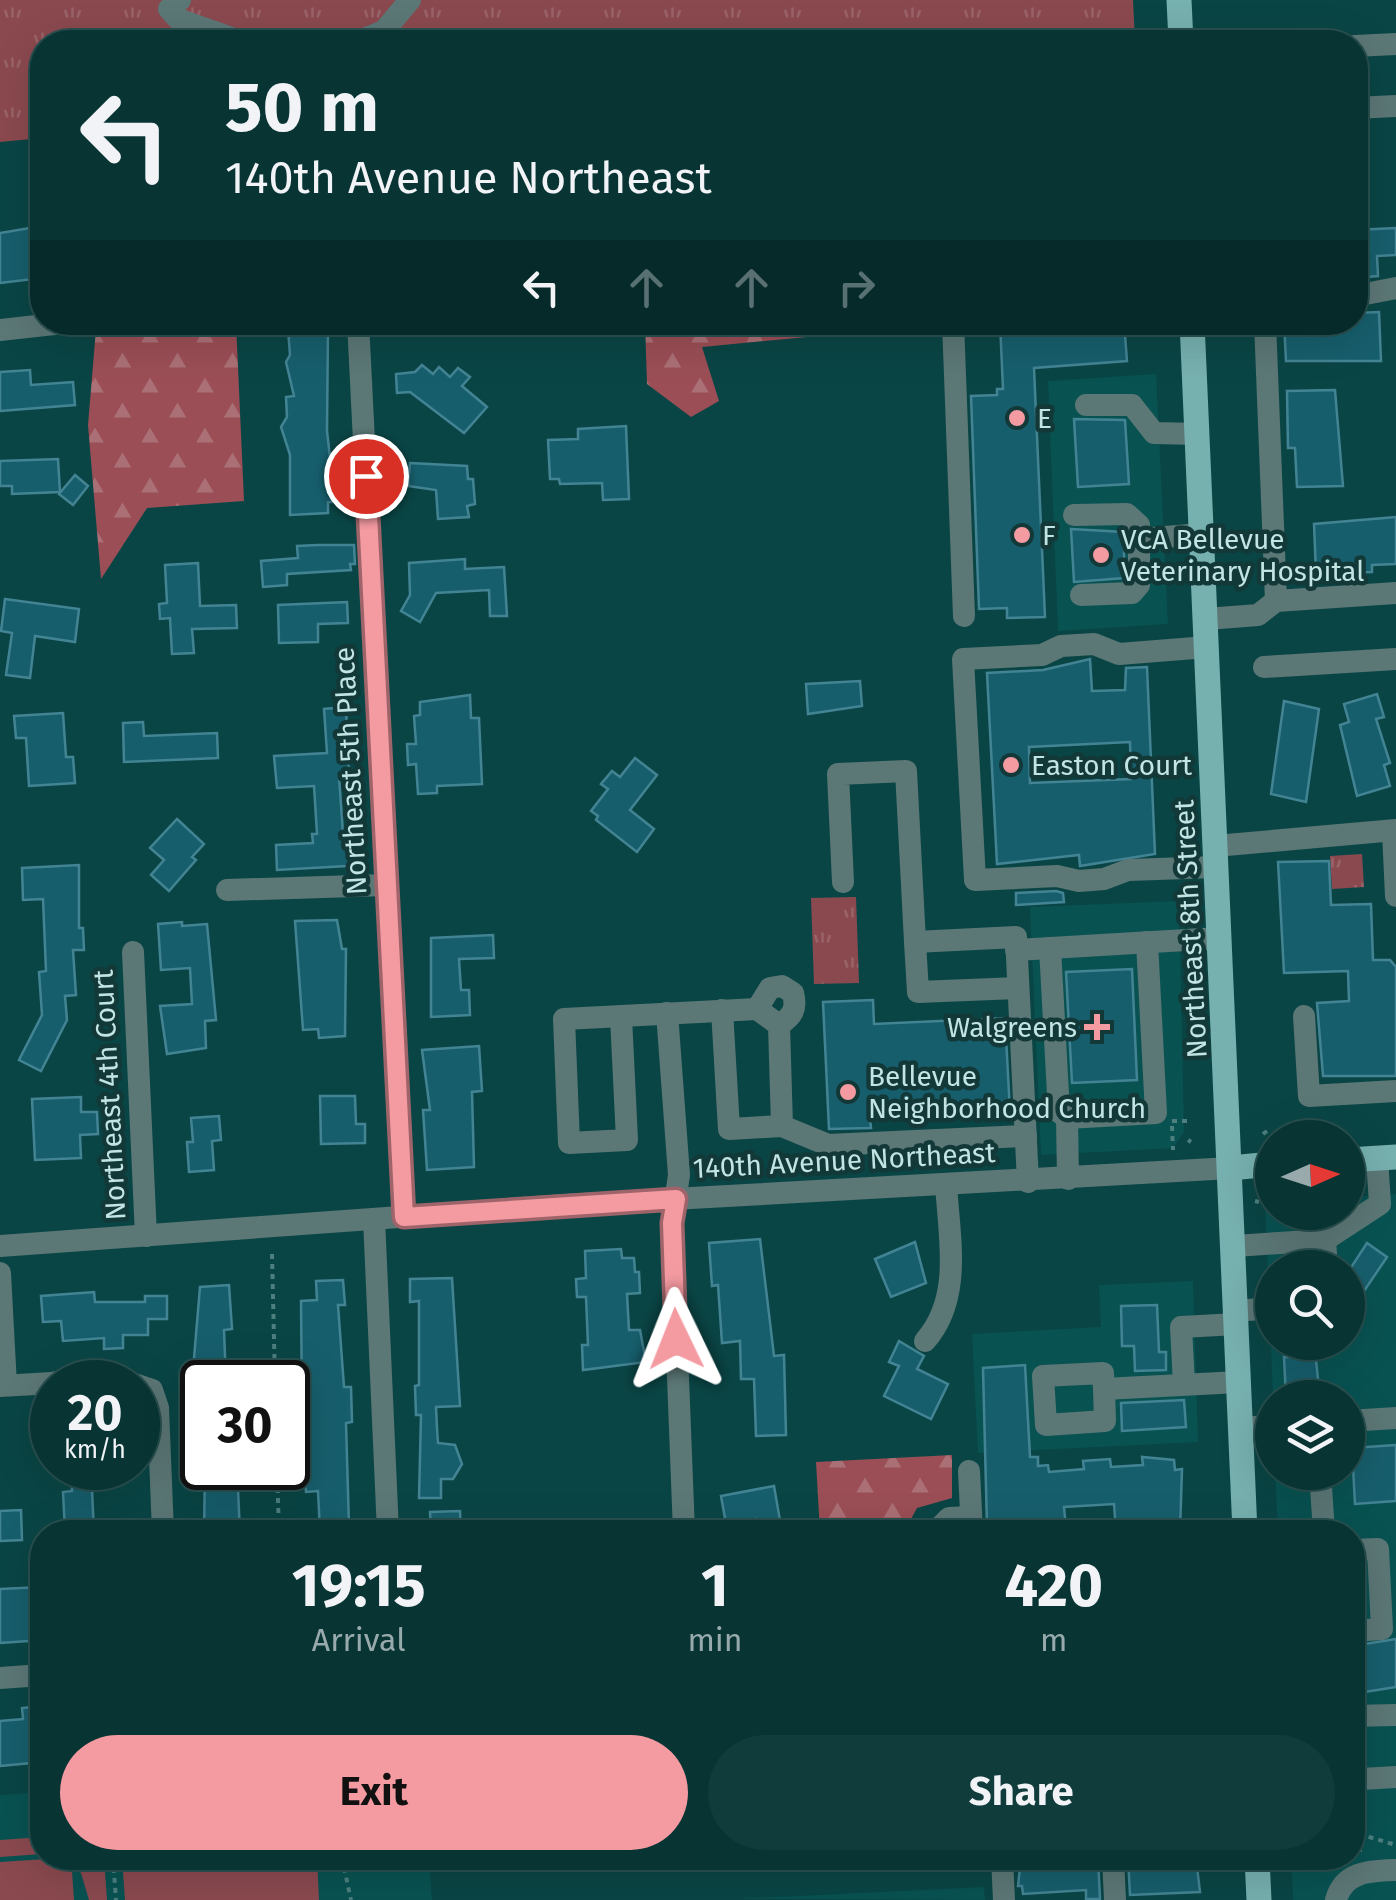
<!DOCTYPE html>
<style>
body{margin:0;font-family:"Fira Sans",sans-serif;background:#113c3c;color:#f1f3f6;height:100vh;display:flex;flex-direction:column;font-size:38px;white-space:nowrap}
*{box-sizing:border-box;margin:0}
p{font-size:32px;color:#98aaac}
.icon{flex:none;width:55px;height:55px;fill:none;stroke:currentColor;stroke-width:2;stroke-linecap:round;stroke-linejoin:round}
.map{position:relative;flex:1;overflow:hidden}
.panel{position:absolute;left:30px;top:1520px;width:1335px;height:350px;display:flex;flex-direction:column;background:#083434;border-radius:40px;box-shadow:0 10px 40px #0002,0 0 0 2px #294f4f}
.panel>*{flex:none}
.guide{position:absolute;left:30px;top:30px;width:1338px;height:305px;border-radius:40px;box-shadow:0 10px 40px #0002,0 0 0 2px #294f4f;background:#083434;color:#f1f3f6;overflow:hidden}
.needle{width:65px;rotate:87deg}
.fabs{position:absolute;left:1255px;top:1120px;display:grid;gap:20px}
.fabs a{display:grid;place-items:center;width:110px;height:110px;border-radius:50%;background:#083434;box-shadow:0 10px 40px #0002,0 0 0 2px #294f4f;font-size:50px}
.speed{position:absolute;left:30px;top:1360px;display:flex;gap:20px;font-size:50px;font-weight:700;text-align:center}
.speed>*{display:grid;place-content:center;width:130px;height:130px;border-radius:50%;background:#083434;box-shadow:0 10px 40px #0002,0 0 0 2px #294f4f;line-height:1}
.speed small{font-size:25px;font-weight:400}
.speed .limit{border:5px solid #111;border-radius:15px;background:#fff;color:#111}
.pin{position:absolute;display:grid;place-items:center;width:85px;height:85px;color:#fff;margin:-42px;border:5px solid #fff;border-radius:50%;box-shadow:0 2px 10px #0007}
.me{position:absolute;width:110px;margin:-55px;rotate:358deg;stroke-linejoin:round;filter:drop-shadow(0 0 8px #0008)}
.turn{display:flex;align-items:center;gap:35px;height:210px;padding:0 30px;font-size:45px}
.turn .icon{width:130px;height:130px;stroke-width:2.5}
.turn b{display:block;font-size:70px;line-height:85px}
.lanes{display:flex;align-items:center;height:95px;padding:0 30px;background:#0003;justify-content:center;gap:50px;direction:ltr}
.lanes .off{opacity:.35}
.eta{display:flex;justify-content:space-evenly;align-items:center;height:170px;text-align:center}
.eta b{font-size:60px;font-weight:700;line-height:70px}
.primary-button{display:flex;gap:20px;margin-top:auto;padding:20px 30px}
.primary-button a{flex:1;height:115px;border-radius:60px;background:#f49aa1;color:#111;font-size:40px;font-weight:700;line-height:115px;text-align:center}
.primary-button a+a{background:#113c3c;color:#f1f3f6}
.map>svg:first-child{display:block}
.built{fill:#095252;fill-rule:evenodd}
.grass{fill:url(#grass-tufts)}
.forest{fill:url(#forest-firs)}
.garden{fill:#8a494f}
.building{fill:#175e6c;stroke:#438494;stroke-width:2.5;fill-rule:evenodd}
.lines{fill:none;stroke-linecap:round;stroke-linejoin:round}
.path{stroke:#4d7f7f;stroke-width:4;stroke-dasharray:5 5;stroke-linecap:butt}
.minor{stroke:#5b7776;stroke-width:22}
.major{stroke:#76b0af;stroke-width:25}
.route-casing{stroke:#9f6469;stroke-width:25}
.route{stroke:#f49aa1;stroke-width:18}
.poi-dot{fill:#f49aa1;stroke:#133838;stroke-width:4}
.labels{text-anchor:middle;stroke-width:9;stroke-linejoin:round;paint-order:stroke}
.poi-label{font-size:28px;fill:#c2e4e3;stroke:#133838;text-anchor:start}
.street-label{font-size:28px;fill:#c2e4e3;stroke:#133838}
</style>
<div class="map">
<svg width="1396" height="1900" viewBox="0 0 1396 1900">
<defs>
<pattern id="grass-tufts" width="24" height="20" patternUnits="userSpaceOnUse" patternTransform="scale(2.5)"><rect width="24" height="20" fill="#8a494f"/><path d="M3 7l-1-3M5 7V3M7 7l1-3M15 17l-1-3M17 17v-4M19 17l1-3" fill="none" stroke="#996368"/></pattern>
<pattern id="forest-firs" width="22" height="20" patternUnits="userSpaceOnUse" patternTransform="scale(2.5)"><rect width="22" height="20" fill="#9b4e56"/><path d="M5 1l3.5 6h-7zM16 11l3.5 6h-7z" fill="#ab7076"/></pattern>
</defs>
<rect width="100%" height="100%" fill="#0a4545"/>
<g class="built">
<polygon points="1156,374 1168,624 1058,631 1048,381"/>
<polygon points="1179,901 1184,1132 1173,1148 1041,1155 1030,907"/>
<path d="M1396,1194V1900H1293L1291,1858H1352V1532H1278L1275,1473L1348,1472V1398L1273,1397L1265,1203H1272V1212H1348V1197ZM1272,1268H1348V1342H1272Z"/>
<polygon points="1193,1281 1198,1442 978,1453 972,1334 1101,1327 1099,1285"/>
<polygon points="42,1792 42,1858 429,1858 432,1900 0,1900 0,1795"/>
<polygon points="984,1887 985,1900 734,1899"/>
</g>
<g class="grass">
<polygon points="0,0 1133,0 1135,42 42,42 42,138 0,142"/>
<polygon points="1362,854 1364,887 1332,889 1330,856"/>
<polygon points="856,897 859,983 814,984 811,898"/>
</g>
<g class="forest">
<polygon points="189,322 236,323 244,501 147,508 101,579 88,425 96,329"/>
<polygon points="645,323 645,322 852,323 849,333 702,347 719,401 691,417 647,384"/>
<polygon points="952,1455 952,1498 917,1508 904,1532 820,1532 816,1462"/>
</g>
<g class="garden">
<polygon points="42,1837 42,1854 0,1857 0,1840"/>
<polygon points="62,1858 104,1858 107,1900 89,1900 81,1873 64,1859 64,1871 72,1871 74,1900 0,1900 0,1862"/>
<polygon points="122,1858 317,1858 319,1900 125,1900"/>
</g>
<g class="building">
<polygon points="42,226 42,278 0,283 0,233"/>
<polygon points="1396,228 1396,255 1377,256 1378,276 1355,278 1355,230"/>
<polygon points="1379,312 1381,361 1286,361 1284,322 1356,322 1356,313"/>
<polygon points="1000,322 1124,322 1127,361 1034,368 1045,617 1007,618 1007,608 979,609 971,396 997,395 997,389 1003,389"/>
<polygon points="328,326 327,431 335,502 328,502 328,513 290,515 290,455 281,427 287,417 286,397 294,396 286,362 290,355 288,329"/>
<polygon points="422,365 433,374 439,367 450,377 458,368 470,377 462,386 487,407 464,433 410,392 397,393 396,374 415,372"/>
<polygon points="30,370 31,385 73,382 75,405 0,411 0,372"/>
<polygon points="1335,390 1343,486 1297,487 1295,448 1288,448 1287,391"/>
<polygon points="1074,419 1125,420 1129,484 1078,487"/>
<polygon points="626,426 629,499 603,500 602,483 560,484 559,479 550,479 548,440 578,439 578,429"/>
<polygon points="58,459 60,492 12,494 12,486 0,486 0,461"/>
<polygon points="410,463 467,466 468,479 473,479 475,504 467,506 469,517 438,519 436,490 408,486"/>
<polygon points="75,475 88,486 73,505 59,494"/>
<polygon points="1396,517 1396,564 1372,565 1372,572 1316,573 1314,524"/>
<polygon points="1071,529 1124,532 1124,578 1074,582"/>
<polygon points="318,545 354,545 355,564 350,564 351,570 287,574 287,585 263,587 261,561 298,558 297,546"/>
<polygon points="465,559 465,569 504,567 507,616 490,616 489,590 436,593 420,622 401,611 410,595 409,563"/>
<polygon points="198,563 200,606 236,605 237,628 192,629 194,653 172,654 170,618 160,619 159,604 167,603 165,565"/>
<polygon points="5,599 79,609 75,642 35,636 30,678 6,675 12,633 1,631"/>
<polygon points="347,602 348,623 318,624 318,642 279,643 278,605"/>
<path d="M1090,659L1092,691L1125,690L1126,668L1147,667L1155,854L1080,866L1079,855L997,864L987,673L1043,670ZM1130,742L1131,779L1030,783L1029,747Z"/>
<polygon points="860,681 862,706 808,714 806,684"/>
<polygon points="1377,694 1384,717 1376,719 1390,763 1384,765 1390,786 1357,796 1340,725 1349,722 1344,704"/>
<polygon points="470,695 471,718 479,718 482,784 437,786 437,793 418,794 416,764 408,765 407,744 416,744 414,716 420,715 420,702"/>
<polygon points="1284,701 1319,709 1306,802 1271,794"/>
<polygon points="346,707 349,776 339,776 343,833 349,833 350,846 355,845 347,866 277,870 276,845 313,843 312,834 317,834 314,786 277,788 274,756 327,753 324,709"/>
<polygon points="63,713 66,757 73,757 75,783 29,786 26,738 16,738 14,716"/>
<polygon points="143,722 144,736 217,733 218,758 124,762 123,723"/>
<polygon points="635,758 657,775 630,810 654,829 637,852 596,820 598,816 591,811 608,789 601,784 612,771 620,777"/>
<polygon points="177,819 204,844 192,857 196,860 169,891 151,875 164,860 150,848"/>
<polygon points="1329,861 1331,905 1371,904 1373,960 1390,960 1396,967 1396,1076 1323,1076 1317,1003 1349,1001 1348,971 1284,973 1278,862"/>
<polygon points="79,865 79,928 83,928 84,950 73,950 76,995 65,996 67,1020 41,1071 19,1060 42,1015 39,972 46,971 43,899 23,900 22,868"/>
<polygon points="1056,891 1063,893 1064,902 1016,905 1016,893"/>
<polygon points="337,920 342,949 346,949 345,1036 319,1038 318,1029 303,1030 295,921"/>
<polygon points="182,922 182,926 207,924 216,1020 205,1021 206,1048 167,1054 160,1006 192,1004 190,968 161,970 158,924"/>
<polygon points="493,935 494,958 459,959 461,990 469,990 470,1015 431,1017 431,938"/>
<polygon points="1132,969 1137,1080 1072,1083 1066,972"/>
<polygon points="873,1000 874,1024 1005,1018 1010,1112 870,1118 871,1128 829,1129 823,1002"/>
<polygon points="479,1046 482,1091 472,1092 474,1167 427,1170 423,1110 430,1110 422,1050"/>
<polygon points="320,1096 355,1096 356,1124 365,1124 365,1143 321,1144"/>
<polygon points="81,1097 81,1112 97,1112 98,1134 80,1135 81,1158 35,1160 32,1099"/>
<polygon points="219,1116 221,1140 212,1141 214,1170 189,1172 187,1142 193,1142 191,1118"/>
<polygon points="760,1239 774,1356 784,1355 786,1435 756,1436 754,1379 741,1379 740,1341 722,1343 718,1285 712,1286 709,1243"/>
<polygon points="915,1242 926,1283 891,1297 875,1259"/>
<polygon points="1367,1243 1387,1257 1358,1300 1348,1293 1348,1272"/>
<polygon points="621,1249 622,1258 634,1258 635,1272 639,1272 640,1293 627,1294 629,1330 640,1330 646,1362 583,1370 582,1345 588,1345 586,1297 577,1297 576,1279 586,1278 585,1251"/>
<polygon points="452,1278 460,1406 436,1407 437,1428 438,1443 455,1445 462,1464 453,1479 441,1479 441,1498 419,1498 421,1415 416,1415 415,1386 419,1385 419,1301 410,1302 410,1279"/>
<polygon points="343,1280 345,1305 338,1305 344,1387 351,1387 352,1422 346,1423 349,1526 344,1526 345,1532 320,1532 318,1491 306,1492 305,1479 298,1480 296,1460 310,1460 306,1406 302,1406 301,1301 317,1300 316,1281"/>
<polygon points="229,1285 232,1329 224,1330 226,1382 192,1382 200,1287"/>
<polygon points="94,1292 95,1302 145,1302 145,1296 167,1296 167,1319 148,1319 148,1335 123,1335 123,1348 104,1349 104,1338 63,1341 61,1321 43,1322 41,1296"/>
<polygon points="1157,1305 1159,1352 1166,1352 1166,1370 1135,1371 1134,1346 1122,1346 1121,1306"/>
<polygon points="899,1341 924,1356 917,1369 948,1384 931,1419 884,1396 899,1366 889,1362"/>
<polygon points="1289,1342 1314,1342 1320,1397 1286,1398 1284,1357 1290,1357"/>
<polygon points="1025,1365 1030,1457 1038,1457 1038,1466 1048,1465 1049,1472 1084,1469 1083,1461 1110,1459 1111,1467 1143,1465 1142,1457 1174,1460 1175,1470 1182,1469 1180,1532 1116,1532 1114,1504 1064,1507 1066,1528 1000,1532 999,1526 987,1527 983,1368"/>
<polygon points="1184,1400 1186,1427 1122,1431 1121,1403"/>
<polygon points="1396,1445 1396,1501 1355,1504 1352,1448"/>
<polygon points="71,1468 91,1468 94,1532 65,1532 63,1492 72,1491"/>
<polygon points="205,1468 237,1468 240,1532 204,1532"/>
<polygon points="774,1486 782,1532 759,1532 756,1519 726,1524 721,1496"/>
<polygon points="21,1510 22,1540 0,1541 0,1511"/>
<polygon points="460,1511 461,1532 431,1532 430,1512"/>
<polygon points="42,1587 42,1640 0,1643 0,1589"/>
<polygon points="1396,1639 1396,1687 1352,1694 1352,1646"/>
<polygon points="42,1706 42,1762 0,1766 0,1721 23,1719 22,1708"/>
<polygon points="1021,1858 1098,1858 1100,1899 1086,1899 1086,1890 1023,1894 1022,1886 1018,1886"/>
<polygon points="1128,1858 1196,1858 1200,1892 1130,1895"/>
</g>
<g class="lines">
<g class="path">
<polyline points="1172,1121 1187,1121"/>
<polyline points="1172,1126 1173,1150"/>
<polyline points="1263,1134 1267,1131"/>
<polyline points="1188,1140 1191,1142"/>
<polyline points="1255,1201 1259,1202"/>
<polyline points="272,1254 275,1382"/>
<polyline points="277,1468 279,1532"/>
<polyline points="1358,1797 1360,1853"/>
<polyline points="1359,1834 1396,1845"/>
<polyline points="113,1858 116,1900"/>
<polyline points="342,1858 351,1900"/>
</g>
<g class="minor">
<polyline points="180,0 169,9 178,19 243,42"/>
<polyline points="357,42 384,31 410,0"/>
<polyline points="1355,46 1396,44"/>
<polyline points="1355,108 1396,106"/>
<polyline points="1355,296 1396,288"/>
<polyline points="358,322 403,1217"/>
<polyline points="953,322 964,616"/>
<polyline points="1265,322 1276,601"/>
<polyline points="0,330 72,322"/>
<polyline points="1086,405 1132,405 1154,433 1197,434"/>
<polyline points="1074,515 1127,514 1139,525 1139,585 1132,593 1081,595"/>
<polyline points="1140,539 1202,534"/>
<polyline points="1206,619 1258,615 1276,601 1396,593"/>
<polyline points="1207,647 1119,654 1094,644 1061,646 1042,655 963,659 975,880 1057,876 1079,881 1104,879 1128,870 1216,867"/>
<polyline points="1264,667 1396,659"/>
<polyline points="1393,832 1396,896"/>
<polyline points="1215,846 1396,830"/>
<polyline points="843,882 838,774 906,771 915,942 1016,937 1028,1182"/>
<polyline points="227,890 386,885"/>
<polyline points="915,942 918,992 1018,988"/>
<polyline points="1050,948 1059,1112 1067,1118"/>
<polyline points="1016,950 1220,938"/>
<polyline points="133,952 146,1236"/>
<path d="M757,1009L770,988L782,986L793,993C797,1009 793,1016 779,1025"/>
<polyline points="722,1010 729,1129 782,1126"/>
<polyline points="667,1013 679,1175 672,1223 684,1532"/>
<polyline points="1304,1016 1309,1096 1396,1091"/>
<polyline points="621,1017 627,1140 569,1143 564,1019 757,1009 779,1025 782,1126 828,1145 1026,1136"/>
<polyline points="1068,1179 1067,1118 1156,1113 1147,942"/>
<polyline points="1323,1212 1327,1268"/>
<polyline points="374,1219 388,1532"/>
<polyline points="0,1246 564,1205 1231,1168"/>
<polyline points="1234,1246 1325,1240 1380,1204 1377,1158"/>
<polyline points="0,1273 6,1385"/>
<polyline points="1236,1311 1272,1308"/>
<path d="M925,1341C963,1298 949,1237 946,1184"/>
<polyline points="56,1382 122,1380 152,1390 158,1408 163,1532"/>
<polyline points="1184,1384 1181,1327 1237,1324"/>
<polyline points="0,1386 52,1383"/>
<polyline points="1104,1389 1103,1373 1043,1376 1046,1425 1105,1421 1104,1389 1239,1382"/>
<polyline points="1348,1421 1396,1418"/>
<polyline points="1241,1428 1272,1426"/>
<polyline points="969,1471 972,1532"/>
<polyline points="1320,1472 1324,1532"/>
<polyline points="935,1532 949,1518 971,1517"/>
<polyline points="1352,1550 1378,1549 1382,1629 1352,1631"/>
<polyline points="0,1678 42,1675"/>
<polyline points="1352,1716 1396,1715"/>
<polyline points="1352,1773 1361,1779 1396,1777"/>
<polyline points="866,1858 923,1858"/>
<polyline points="1002,1858 1004,1900"/>
<polyline points="1113,1858 1115,1900"/>
<path d="M1336,1900C1344,1871 1370,1871 1396,1870"/>
</g>
<g class="major">
<polyline points="1179,0 1181,42"/>
<polyline points="1192,322 1245,1532"/>
<polyline points="1348,1160 1396,1157"/>
<polyline points="1231,1168 1272,1164"/>
<polyline points="1257,1858 1259,1900"/>
</g>
</g>
<g class="lines">
<g class="route-casing">
<polyline id="route" points="366,476 404,1217 676,1199 672,1223 676,1339"/>
</g>
<use href="#route" class="route"/>
</g>
<g class="poi-dot">
<circle cx="1017" cy="418" r="10"/>
<circle cx="1022" cy="535" r="10"/>
<circle cx="1101" cy="555" r="10"/>
<circle cx="1011" cy="765" r="10"/>
<path d="M1092 1012h10v10h10v10h-10v10h-10v-10h-10v-10h10z"/>
<circle cx="848" cy="1092" r="10"/>
</g>
<g class="labels">
<g class="poi-label">
<text x="1037" y="428">E</text>
<text x="1042" y="545">F</text>
<text x="1121" y="549">VCA Bellevue<tspan x="1121" dy="32">Veterinary Hospital</tspan></text>
<text x="1031" y="775">Easton Court</text>
<text x="1077" y="1037" text-anchor="end">Walgreens</text>
<text x="868" y="1086">Bellevue<tspan x="868" dy="32">Neighborhood Church</tspan></text>
</g>
<g class="street-label">
<text transform="translate(350 771) rotate(-93)" y="10">Northeast 5th Place</text>
<text transform="translate(1190 929) rotate(-93)" y="10">Northeast 8th Street</text>
<text transform="translate(109 1095) rotate(-93)" y="10">Northeast 4th Court</text>
<text transform="translate(844 1160) rotate(-3)" y="10">140th Avenue Northeast</text>
</g>
</g>
</svg>
<div class="fabs">
<a><svg class="needle" viewBox="-14 -14 28 28"><path d="M0-13l5 13h-10z" fill="#e53935"/><path d="M0 13l5-13h-10z" fill="#98aaac"/></svg></a>
<a><svg class="icon" aria-label="search" viewBox="0 0 24 24"><circle cx="10" cy="10" r="6"/><path d="M15 15l6 6"/></svg></a>
<a><svg class="icon" aria-label="layers" viewBox="0 0 24 24"><path d="M12 4l9 5-9 5-9-5zM3 14l9 5 9-5"/></svg></a>
</div>
<div class="speed"><div>20<small>km/h</small></div><div class="limit">30</div></div>
<div class="pin" style="left:366px;top:476px;background:#d93025"><svg class="icon" aria-label="arrive" viewBox="0 0 24 24"><path d="M6 21V4h12l-3 4 3 4H6"/></svg></div>
<svg class="me" style="left:676px;top:1339px" viewBox="-20 -20 40 40"><path d="M0-17L14 15 0 8-14 15z" fill="#f49aa1" stroke="#fff" stroke-width="4"/></svg>
<div class="guide">
<div class="turn"><svg class="icon" aria-label="left" viewBox="0 0 24 24"><path d="M17 20v-9H6M10 6l-5 5 5 5"/></svg><div><b>50 m</b>140th Avenue Northeast</div></div>
<div class="lanes"><svg class="icon" aria-label="left" viewBox="0 0 24 24"><path d="M17 20v-9H6M10 6l-5 5 5 5"/></svg><svg class="icon off" aria-label="ahead" viewBox="0 0 24 24"><path d="M12 20V5M6 11l6-6 6 6"/></svg><svg class="icon off" aria-label="ahead" viewBox="0 0 24 24"><path d="M12 20V5M6 11l6-6 6 6"/></svg><svg class="icon off" aria-label="right" viewBox="0 0 24 24"><path d="M7 20v-9h11M14 6l5 5-5 5"/></svg></div>
</div>
<section class="panel">
<div class="eta">
<div><b>19:15</b><p>Arrival</p></div>
<div><b>1</b><p>min</p></div>
<div><b>420</b><p>m</p></div>
</div>
<div class="primary-button"><a>Exit</a><a>Share</a></div>
</section>
</div>
